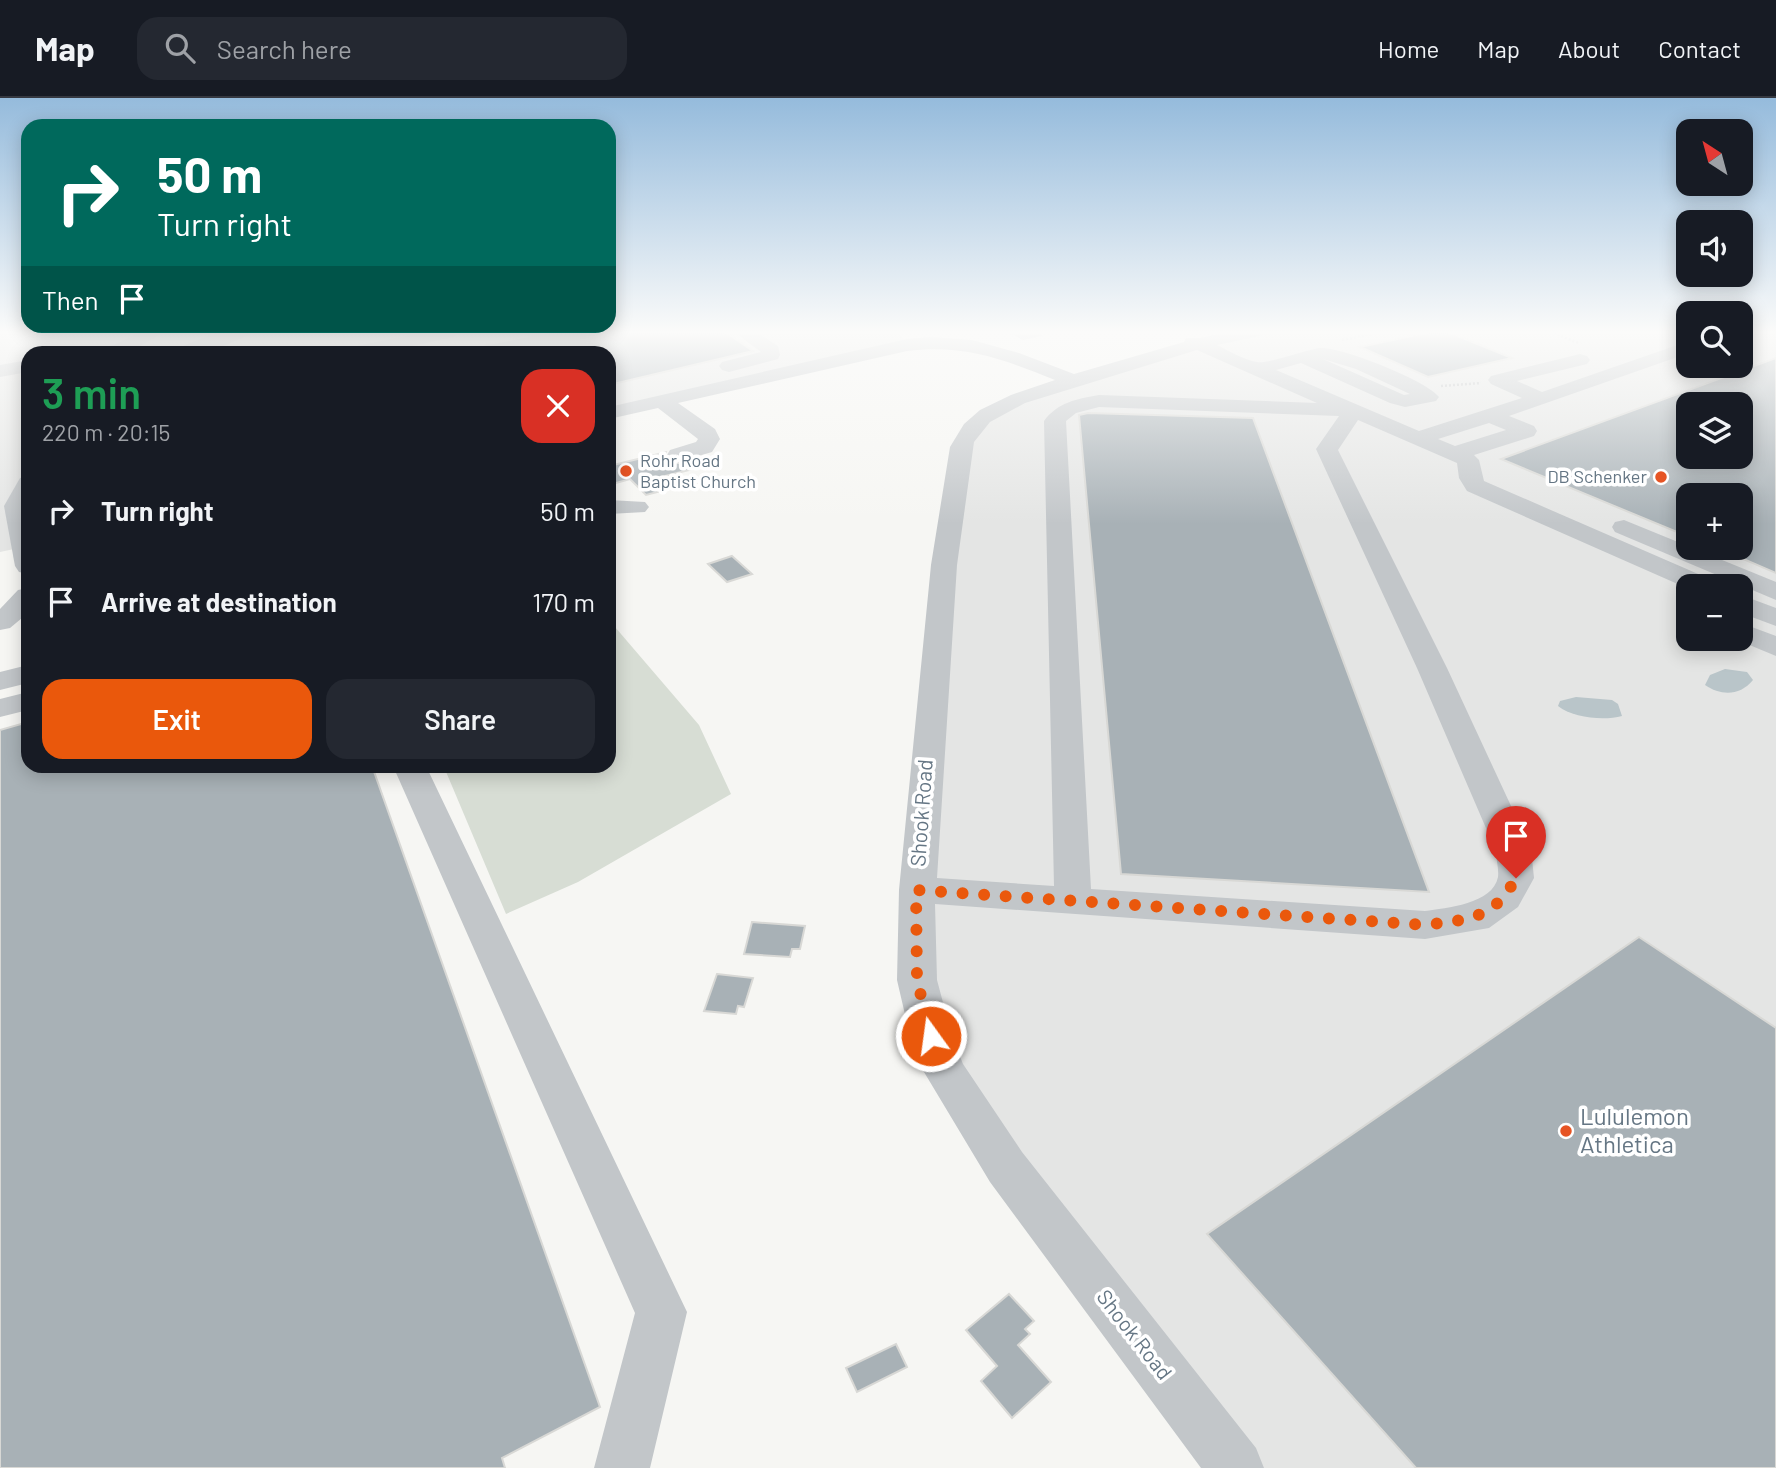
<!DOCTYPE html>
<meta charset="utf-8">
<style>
body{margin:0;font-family:Barlow,sans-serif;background:#242831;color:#f1f3f6;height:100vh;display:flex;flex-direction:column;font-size:26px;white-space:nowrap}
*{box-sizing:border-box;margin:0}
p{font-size:23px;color:#9ea1a6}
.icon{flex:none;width:38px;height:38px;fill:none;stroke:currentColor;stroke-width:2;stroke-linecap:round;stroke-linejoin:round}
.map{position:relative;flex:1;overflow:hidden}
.drawer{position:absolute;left:21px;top:248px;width:595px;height:427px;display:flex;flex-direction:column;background:#171b24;border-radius:21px;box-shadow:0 4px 18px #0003}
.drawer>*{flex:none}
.banner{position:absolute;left:21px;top:21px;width:595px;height:214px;border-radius:21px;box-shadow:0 4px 18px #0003;background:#00695c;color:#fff;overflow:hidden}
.needle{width:46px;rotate:324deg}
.buttons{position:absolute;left:1676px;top:21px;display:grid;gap:14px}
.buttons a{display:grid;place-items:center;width:77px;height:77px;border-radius:14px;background:#171b24;box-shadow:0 4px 18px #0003;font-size:35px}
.pin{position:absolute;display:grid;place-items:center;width:60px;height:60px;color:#fff;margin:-72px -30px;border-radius:50% 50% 50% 0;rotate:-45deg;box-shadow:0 0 7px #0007}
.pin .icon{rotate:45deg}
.me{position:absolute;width:77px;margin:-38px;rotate:346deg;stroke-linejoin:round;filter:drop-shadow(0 0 5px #0008)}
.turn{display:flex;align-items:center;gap:24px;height:147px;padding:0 21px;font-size:32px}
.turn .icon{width:91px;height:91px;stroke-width:2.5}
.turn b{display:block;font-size:49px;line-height:60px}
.then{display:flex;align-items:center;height:66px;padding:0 21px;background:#0003;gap:14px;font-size:26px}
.round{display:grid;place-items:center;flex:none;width:74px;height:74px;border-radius:21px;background:#242831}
.summary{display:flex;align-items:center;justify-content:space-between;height:119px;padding:0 21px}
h1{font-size:42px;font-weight:600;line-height:52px;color:#1e9e55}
.primary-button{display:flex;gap:14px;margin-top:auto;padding:14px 21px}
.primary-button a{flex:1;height:80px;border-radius:21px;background:#ea580c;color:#fff;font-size:28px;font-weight:600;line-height:80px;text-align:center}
.primary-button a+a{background:#242831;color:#f1f3f6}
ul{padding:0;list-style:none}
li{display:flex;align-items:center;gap:21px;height:91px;padding:0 21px}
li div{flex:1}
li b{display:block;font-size:26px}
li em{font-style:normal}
header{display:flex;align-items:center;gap:42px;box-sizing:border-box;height:98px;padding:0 35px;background:#171b24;border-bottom:2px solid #363941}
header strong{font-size:33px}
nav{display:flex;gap:38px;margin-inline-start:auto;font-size:24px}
.search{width:490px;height:63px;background:#242831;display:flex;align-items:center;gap:18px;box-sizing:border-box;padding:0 24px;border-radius:21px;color:#9ea1a6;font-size:26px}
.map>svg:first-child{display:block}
.built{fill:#e4e5e4;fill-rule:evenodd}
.green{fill:#d7ddd4}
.water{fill:#b9c5c9}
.building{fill:#a8b1b6;stroke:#d8d8d5;stroke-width:2;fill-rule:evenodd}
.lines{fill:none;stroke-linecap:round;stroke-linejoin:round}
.path{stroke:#bcbec0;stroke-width:2.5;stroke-dasharray:2 2;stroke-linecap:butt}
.minor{fill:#c2c6c9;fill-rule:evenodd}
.route{stroke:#ea580c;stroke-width:12;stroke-dasharray:0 21.6}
.poi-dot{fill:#e65424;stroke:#fff;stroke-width:2.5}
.labels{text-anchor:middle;stroke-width:7;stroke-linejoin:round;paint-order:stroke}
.far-poi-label{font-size:18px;fill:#657684;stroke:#fff;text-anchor:start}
.street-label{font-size:21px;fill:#657684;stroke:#fff}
.near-poi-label{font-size:24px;fill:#657684;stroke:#fff;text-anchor:start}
</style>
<header>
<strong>Map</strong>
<div class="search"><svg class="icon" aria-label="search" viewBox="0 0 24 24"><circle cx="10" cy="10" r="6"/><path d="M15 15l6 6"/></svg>Search here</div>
<nav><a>Home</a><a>Map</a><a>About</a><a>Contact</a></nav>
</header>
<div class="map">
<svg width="1776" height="1370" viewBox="0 0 1776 1370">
<rect width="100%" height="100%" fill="#f6f6f3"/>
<g class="built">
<polygon points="0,234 898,234 907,247 609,315 609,256 28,256 28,448 0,454"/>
<path d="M1255,234H1689V268H1741V234H1776V1370H1236L1006,1069L917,882L968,335L986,316ZM1689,306H1741V359H1689ZM1689,397H1741V450H1689ZM1689,488H1741V541H1689Z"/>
</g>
<polygon class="green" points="609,522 699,627 731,696 578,784 506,816 444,669 609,668"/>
<g class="water">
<polygon points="217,234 256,234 207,255 166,255"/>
<path d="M1725,571L1747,574L1753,582C1740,598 1721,598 1705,587L1710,577Z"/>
<path d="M1576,599L1612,602L1618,606L1622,618C1604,623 1573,620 1558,608L1560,603Z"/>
</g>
<g class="building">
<polygon points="548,234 725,234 753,253 609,287 609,256 485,256 485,247"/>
<polygon points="1430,234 1448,234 1512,260 1428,279 1360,249"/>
<path d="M1776,260V475L1741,460V397H1689V439L1501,361ZM1689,306H1741V359H1689Z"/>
<polygon points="1088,315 1253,320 1429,794 1121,776 1079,317"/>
<polygon points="666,354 665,358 669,365 685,365 693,371 661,379 673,390 646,397 630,381 609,387 609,368"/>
<polygon points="732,458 752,476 727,484 708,466"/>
<polygon points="28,624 28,668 372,668 600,1309 502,1360 505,1370 0,1370 0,632"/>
<polygon points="752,824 805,828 800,851 792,851 790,859 744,856"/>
<polygon points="1639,839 1776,930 1776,1370 1416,1370 1207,1136"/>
<polygon points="717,876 753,880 744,909 738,908 736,916 704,913"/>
<polygon points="1009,1196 1034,1223 1025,1231 1030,1236 1018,1247 1051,1284 1012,1320 981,1283 997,1268 966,1232"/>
<polygon points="896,1246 907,1269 857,1294 846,1270"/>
</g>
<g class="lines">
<g class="path">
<polyline points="1550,234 1579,245"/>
<polyline points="1342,242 1382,234"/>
<polyline points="1441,288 1481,285"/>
</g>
<g class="minor">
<polygon points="140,234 164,234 127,256 89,256 91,252 114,247"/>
<polygon points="425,234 462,234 453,239 376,256 338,256 347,250"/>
<polygon points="734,234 756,234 778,248 780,257 778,261 729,274 722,272 719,268 722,264 761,254"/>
<polygon points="1008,234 1044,234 1041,238 1023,242"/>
<path d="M1227,234H1263L1260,238L1217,247C1229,253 1244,262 1257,264C1268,266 1305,252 1320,250C1340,248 1428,283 1439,299L1436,303L1405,309L1390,305L1301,265L1276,272L1419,333L1522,300L1491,286L1488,282L1491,278L1580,256L1587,258L1590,262L1587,266L1517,283L1542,294L1689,243V255L1509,318L1534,328L1537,333L1534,338L1474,357L1479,362L1484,383L1712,482L1716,488H1689V491L1467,393L1459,380L1457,365L1358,322L1338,352L1447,570L1531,751L1534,780L1518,809L1489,830L1425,841L935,806L937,882L952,938L963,966L1022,1054L1256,1350L1264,1370H1201L990,1084L924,974L910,938L897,882L899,792L931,467L950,349L964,326L980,312L1011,297L1055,282C1003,261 964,246 907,253L678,305L715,331L720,341L712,354L678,364L670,362L667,357L670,352L696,344L698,341L658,310L609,321V309L907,241L930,239L972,242L1019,255L1074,276L1184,244L1186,240H1200ZM1197,252L1317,305L1099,297C1077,301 1058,304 1044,323L1054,788L937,780L957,467L974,344L990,324L1025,305ZM1323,261L1356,271L1410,296L1404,297ZM1099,309L1339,318L1316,351L1417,570L1495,751C1496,759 1499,771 1498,779C1493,806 1446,810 1425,813L1091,791L1066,323L1076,315ZM1489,325L1506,332L1455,348L1438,341Z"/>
<polygon points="28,262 28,274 0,279 0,267"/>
<polygon points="28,378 28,476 19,474 15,468 4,408 20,380"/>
<polygon points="609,402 645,404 649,409 645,414 609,416"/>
<polygon points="1624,422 1776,484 1776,502 1615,434 1612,429 1615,424"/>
<polygon points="28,490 28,515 10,530 0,532 0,511 18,492"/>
<polygon points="1741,497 1776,510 1776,528 1741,515"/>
<polygon points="1741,525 1776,538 1776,558 1735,541 1741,541"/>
<polygon points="28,567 28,585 0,592 0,574"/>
<polygon points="28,594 28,612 0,619 0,601"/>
<polygon points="393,668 426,668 687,1214 650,1370 594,1370 635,1215"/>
</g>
</g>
<linearGradient id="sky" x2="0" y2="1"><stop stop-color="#95bbdc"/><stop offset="0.55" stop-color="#fbfbfa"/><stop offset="1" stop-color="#fbfbfa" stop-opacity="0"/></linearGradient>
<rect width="1776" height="426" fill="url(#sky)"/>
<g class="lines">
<path class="route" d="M931,938L917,882L916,792L1425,827C1469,821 1493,822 1516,780"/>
</g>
<g class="poi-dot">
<circle cx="626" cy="373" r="7"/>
<circle cx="1661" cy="379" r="7"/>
<circle cx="1566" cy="1033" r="7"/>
</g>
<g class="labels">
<g class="far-poi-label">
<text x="640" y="369">Rohr Road<tspan x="640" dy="21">Baptist Church</tspan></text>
<text x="1647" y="385" text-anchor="end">DB Schenker</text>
</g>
<g class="street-label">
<text transform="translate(922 715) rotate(-86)" y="7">Shook Road</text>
<text transform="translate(1134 1237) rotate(52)" y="7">Shook Road</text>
</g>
<g class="near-poi-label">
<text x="1580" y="1027">Lululemon<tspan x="1580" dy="28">Athletica</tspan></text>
</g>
</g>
</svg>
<div class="buttons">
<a><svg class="needle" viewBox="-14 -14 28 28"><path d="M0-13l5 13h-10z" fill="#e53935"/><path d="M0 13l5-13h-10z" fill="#9ea1a6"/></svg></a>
<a><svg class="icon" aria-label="sound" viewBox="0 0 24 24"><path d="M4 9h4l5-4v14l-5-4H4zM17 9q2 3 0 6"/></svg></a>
<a><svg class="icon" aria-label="search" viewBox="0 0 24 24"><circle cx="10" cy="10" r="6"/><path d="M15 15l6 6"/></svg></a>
<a><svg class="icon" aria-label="layers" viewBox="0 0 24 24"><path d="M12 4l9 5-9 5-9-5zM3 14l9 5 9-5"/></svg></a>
<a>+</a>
<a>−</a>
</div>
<div class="pin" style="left:1516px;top:780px;background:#d93025"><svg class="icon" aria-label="arrive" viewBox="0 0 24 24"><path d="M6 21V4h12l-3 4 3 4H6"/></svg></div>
<svg class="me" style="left:931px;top:938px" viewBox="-20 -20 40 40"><circle r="17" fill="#ea580c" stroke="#fff" stroke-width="3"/><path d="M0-11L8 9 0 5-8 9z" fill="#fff"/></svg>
<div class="banner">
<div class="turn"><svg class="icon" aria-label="right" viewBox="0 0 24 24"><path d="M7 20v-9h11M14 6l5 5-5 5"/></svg><div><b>50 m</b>Turn right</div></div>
<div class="then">Then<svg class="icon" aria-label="arrive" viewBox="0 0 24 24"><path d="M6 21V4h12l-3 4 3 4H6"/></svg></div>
</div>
<section class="drawer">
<div class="summary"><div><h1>3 min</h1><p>220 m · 20:15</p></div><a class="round" style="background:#d93025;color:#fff"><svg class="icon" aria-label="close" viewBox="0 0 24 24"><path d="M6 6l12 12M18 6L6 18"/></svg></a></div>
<ul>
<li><svg class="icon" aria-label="right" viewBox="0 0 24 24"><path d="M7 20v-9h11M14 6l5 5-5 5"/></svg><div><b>Turn right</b></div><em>50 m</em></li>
<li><svg class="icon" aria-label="arrive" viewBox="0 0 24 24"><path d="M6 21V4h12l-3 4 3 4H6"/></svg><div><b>Arrive at destination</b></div><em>170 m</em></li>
</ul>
<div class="primary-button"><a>Exit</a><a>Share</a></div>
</section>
</div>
